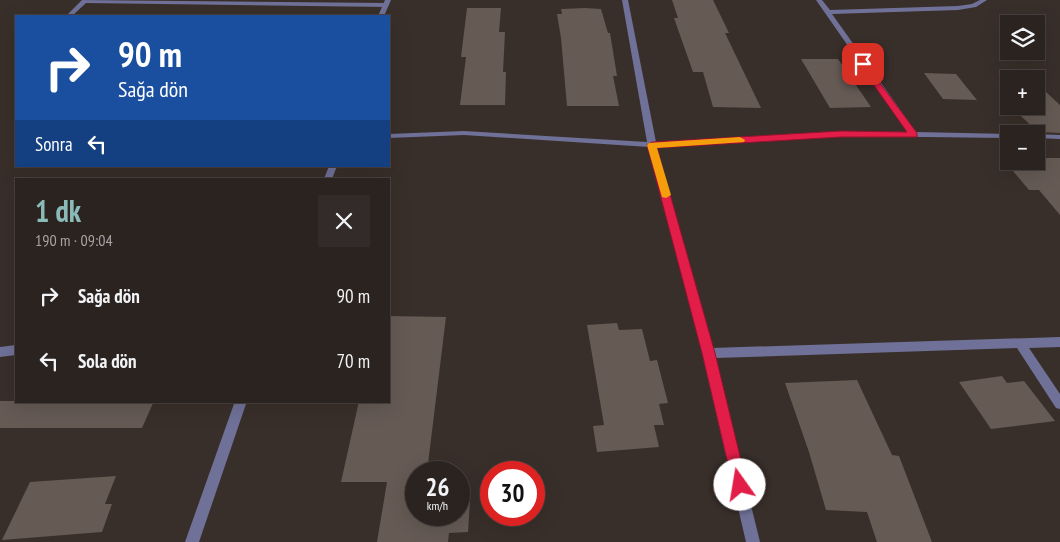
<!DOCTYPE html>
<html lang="tr">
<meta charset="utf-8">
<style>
body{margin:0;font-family:"PT Sans Narrow",sans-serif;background:#332b29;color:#f1f3f6;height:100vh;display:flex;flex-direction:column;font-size:19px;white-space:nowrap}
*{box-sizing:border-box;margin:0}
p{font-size:16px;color:#a6a4a5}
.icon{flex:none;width:28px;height:28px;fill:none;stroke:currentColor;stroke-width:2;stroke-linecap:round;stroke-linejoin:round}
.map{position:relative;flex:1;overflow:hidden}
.side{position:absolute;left:15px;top:178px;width:375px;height:225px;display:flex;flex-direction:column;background:#2b2320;border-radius:0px;box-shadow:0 5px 20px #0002,0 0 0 1px #47403e}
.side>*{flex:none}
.guide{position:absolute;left:15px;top:15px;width:375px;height:152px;border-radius:0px;box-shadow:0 5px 20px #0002,0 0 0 1px #47403e;background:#1a4fa0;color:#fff;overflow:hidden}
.buttons{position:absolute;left:1000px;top:15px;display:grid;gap:10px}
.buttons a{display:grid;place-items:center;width:45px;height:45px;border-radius:0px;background:#2b2320;box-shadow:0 5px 20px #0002,0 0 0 1px #47403e;font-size:25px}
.speed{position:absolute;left:405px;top:461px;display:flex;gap:10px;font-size:25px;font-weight:700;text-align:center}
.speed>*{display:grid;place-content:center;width:65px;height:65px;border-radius:50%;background:#2b2320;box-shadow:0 5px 20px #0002,0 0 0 1px #47403e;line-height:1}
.speed small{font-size:12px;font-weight:400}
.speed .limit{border:8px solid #d22;background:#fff;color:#111}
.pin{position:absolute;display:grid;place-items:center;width:42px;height:42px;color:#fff;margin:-21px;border-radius:10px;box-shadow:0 2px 8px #0006}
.me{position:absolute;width:55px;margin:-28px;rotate:347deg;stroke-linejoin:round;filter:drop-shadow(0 0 4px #0008)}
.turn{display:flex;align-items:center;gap:18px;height:105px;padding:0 20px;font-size:22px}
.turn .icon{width:65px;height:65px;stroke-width:2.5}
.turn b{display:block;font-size:35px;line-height:42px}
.then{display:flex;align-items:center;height:48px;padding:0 20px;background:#0003;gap:10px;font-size:19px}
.round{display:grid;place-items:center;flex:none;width:52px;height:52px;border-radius:0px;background:#332b29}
.overview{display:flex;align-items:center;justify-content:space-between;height:85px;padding:0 20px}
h1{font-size:30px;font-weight:600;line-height:38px;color:#8bbbb9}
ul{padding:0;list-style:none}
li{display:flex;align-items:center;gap:15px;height:65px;padding:0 20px}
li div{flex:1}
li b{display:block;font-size:19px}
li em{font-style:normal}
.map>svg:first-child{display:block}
.building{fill:#655a54}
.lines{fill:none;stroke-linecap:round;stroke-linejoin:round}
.minor{fill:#707198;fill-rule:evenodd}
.tertiary{fill:#707198;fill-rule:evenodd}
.route{fill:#e11d48;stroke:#92132f}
.slow{fill:#f59e0b}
</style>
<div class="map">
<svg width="1060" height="542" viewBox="0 0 1060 542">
<rect width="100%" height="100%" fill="#392f2a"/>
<g class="building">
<polygon points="672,0 713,0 729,33 725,33 761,108 713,107 703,72 693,72 674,18 678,18"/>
<polygon points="467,8 501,8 499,32 505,32 503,72 506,72 505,105 460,105 466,57 461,57"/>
<polygon points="585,8 601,9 608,33 610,33 617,76 613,76 619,106 567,106 561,38 557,14 562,14 561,9"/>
<polygon points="801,59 838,59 871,107 830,108"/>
<polygon points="924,73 956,74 977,100 943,99"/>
<polygon points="1046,92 1060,105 1060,133 1038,132 1010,106 1036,106 1036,93"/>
<polygon points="1002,158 1009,158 1009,161 1036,161 1036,158 1060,158 1060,215 1039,190 1029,190"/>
<polygon points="389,316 446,317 427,472 416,472 416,515 459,515 459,501 470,501 468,532 449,533 448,542 377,542 387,482 341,482 359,401 389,401"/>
<polygon points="617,323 619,330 642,329 650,361 657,360 668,403 659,404 664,425 654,425 659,447 597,452 593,426 604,425 587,325"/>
<polygon points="1002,376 1007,383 1024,381 1055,421 991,429 959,382"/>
<polygon points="857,380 892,455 899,456 932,542 877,542 867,512 826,510 809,452 785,383"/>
<polygon points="0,401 154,401 142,428 0,428"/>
<polygon points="116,476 105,504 112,504 102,532 2,540 30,482"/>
</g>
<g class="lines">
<g class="minor">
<polygon points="82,0 386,3 389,5 386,7 86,3 72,16 66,16"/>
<polygon points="622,0 628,0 656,142 841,132 908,132 816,0 822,0 830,10 958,6 972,4 980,0 987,0 976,7 958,10 832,14 916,132 1009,134 1009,138 841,136 657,147 712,348 1060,337 1060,347 1029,348 1060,394 1060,409 1056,408 1017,348 715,358 760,542 746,542 702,353 649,147 464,135 389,138 389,134 464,131 647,142"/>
<polygon points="1035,134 1036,134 1060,135 1060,139 1036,138"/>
<polygon points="16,345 16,355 0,357 0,347"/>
</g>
<g class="tertiary">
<polygon points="385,0 391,0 384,16 378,16"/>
<polygon points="329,166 337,166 332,179 324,179"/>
<polygon points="235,401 247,401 199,542 185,542"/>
</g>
</g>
<polygon class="route" points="863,62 865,63 917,133 917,137 841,137 657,148 715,353 747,485 745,491 740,493 735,491 733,485 702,353 647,145 652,142 841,131 907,132 859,64"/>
<polygon class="slow" points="740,137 745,140 744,142 657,148 671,195 666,198 662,197 647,145 649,143"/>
</svg>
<div class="buttons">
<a><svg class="icon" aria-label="layers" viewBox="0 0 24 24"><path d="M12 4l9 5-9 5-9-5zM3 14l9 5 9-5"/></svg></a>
<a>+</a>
<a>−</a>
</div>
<div class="speed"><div>26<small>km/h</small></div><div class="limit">30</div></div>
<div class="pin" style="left:863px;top:64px;background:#d93025"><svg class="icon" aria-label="arrive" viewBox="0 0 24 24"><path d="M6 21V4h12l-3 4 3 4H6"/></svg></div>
<svg class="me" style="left:740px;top:485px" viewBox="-20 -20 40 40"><circle r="19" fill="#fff"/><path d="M0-13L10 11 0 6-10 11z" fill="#e11d48"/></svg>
<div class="guide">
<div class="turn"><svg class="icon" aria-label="right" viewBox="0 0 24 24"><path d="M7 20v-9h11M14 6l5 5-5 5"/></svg><div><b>90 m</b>Sağa dön</div></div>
<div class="then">Sonra<svg class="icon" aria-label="left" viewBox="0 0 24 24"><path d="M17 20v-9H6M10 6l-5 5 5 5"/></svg></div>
</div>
<section class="side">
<div class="overview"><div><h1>1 dk</h1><p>190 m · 09:04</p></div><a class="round"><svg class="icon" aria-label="close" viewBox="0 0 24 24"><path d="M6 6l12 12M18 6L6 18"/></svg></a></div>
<ul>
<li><svg class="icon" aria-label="right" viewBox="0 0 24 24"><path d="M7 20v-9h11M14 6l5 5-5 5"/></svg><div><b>Sağa dön</b></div><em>90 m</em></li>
<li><svg class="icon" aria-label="left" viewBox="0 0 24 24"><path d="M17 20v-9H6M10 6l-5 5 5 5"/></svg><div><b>Sola dön</b></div><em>70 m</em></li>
</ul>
</section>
</div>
